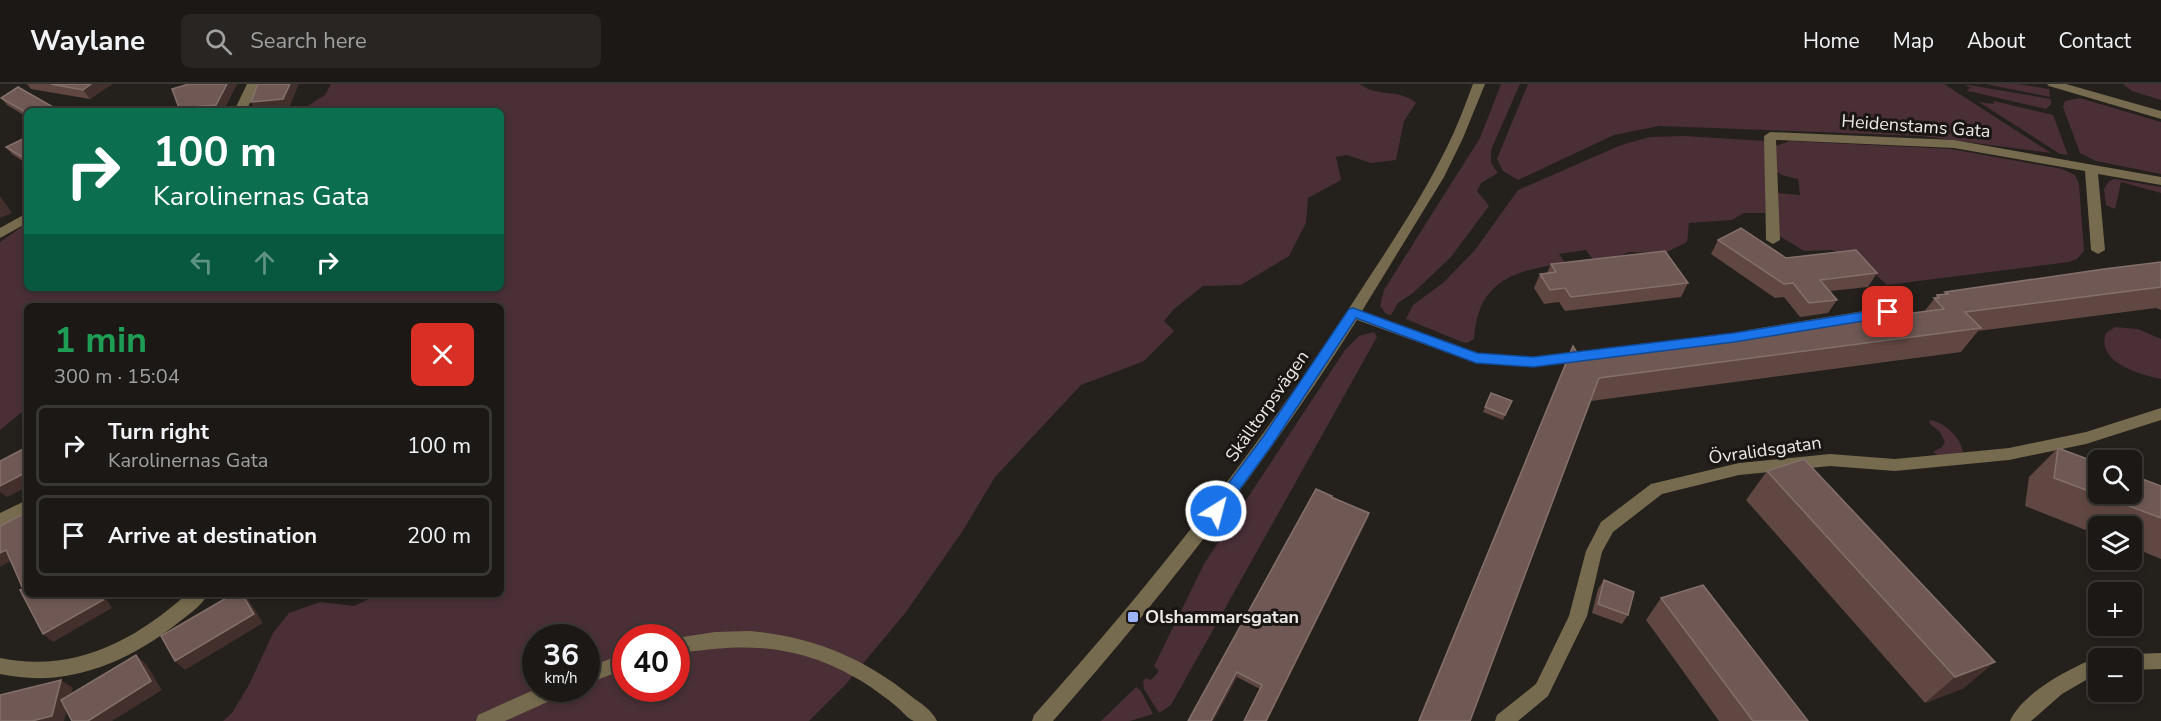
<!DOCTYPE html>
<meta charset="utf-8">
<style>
body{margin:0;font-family:"Nunito Sans",sans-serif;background:#282522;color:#f1f3f6;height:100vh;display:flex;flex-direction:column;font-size:22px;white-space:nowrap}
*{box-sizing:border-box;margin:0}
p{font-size:20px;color:#a0a0a0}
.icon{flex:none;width:33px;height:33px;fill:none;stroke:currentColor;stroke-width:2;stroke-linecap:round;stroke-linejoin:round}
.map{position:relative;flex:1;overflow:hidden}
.drawer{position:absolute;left:24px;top:219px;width:480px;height:294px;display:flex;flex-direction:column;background:#1b1815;border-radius:9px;box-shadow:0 3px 9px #0003,0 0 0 2px #393734}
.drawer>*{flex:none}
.hud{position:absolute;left:24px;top:24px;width:480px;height:183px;border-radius:9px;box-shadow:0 3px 9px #0003,0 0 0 2px #393734;background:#0b6e4f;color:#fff;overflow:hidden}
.controls{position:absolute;left:2088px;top:366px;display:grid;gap:12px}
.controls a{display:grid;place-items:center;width:54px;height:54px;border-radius:9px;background:#1b1815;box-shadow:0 3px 9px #0003,0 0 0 2px #393734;font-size:30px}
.speed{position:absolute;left:522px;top:540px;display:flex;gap:12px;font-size:30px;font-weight:700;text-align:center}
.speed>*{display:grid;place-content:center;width:78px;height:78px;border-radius:50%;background:#1b1815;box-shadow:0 3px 9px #0003,0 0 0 2px #393734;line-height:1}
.speed small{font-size:15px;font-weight:400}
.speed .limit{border:9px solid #d22;background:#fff;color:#111}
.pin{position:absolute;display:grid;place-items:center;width:51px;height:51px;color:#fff;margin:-26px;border-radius:12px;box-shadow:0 3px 9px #0006}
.me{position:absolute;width:66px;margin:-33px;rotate:36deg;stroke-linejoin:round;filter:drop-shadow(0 0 4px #0008)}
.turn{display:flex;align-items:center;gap:21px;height:126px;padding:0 30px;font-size:27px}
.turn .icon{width:78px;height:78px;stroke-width:2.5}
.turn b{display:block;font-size:42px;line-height:51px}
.lanes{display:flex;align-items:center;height:57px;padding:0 30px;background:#0003;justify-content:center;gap:30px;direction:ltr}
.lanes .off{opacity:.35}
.round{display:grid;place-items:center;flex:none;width:63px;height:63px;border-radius:9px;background:#282522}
.head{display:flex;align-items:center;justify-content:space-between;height:102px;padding:0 30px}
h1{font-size:36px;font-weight:700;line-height:45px;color:#1e9e55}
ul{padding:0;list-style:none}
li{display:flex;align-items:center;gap:18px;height:81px;margin:0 12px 9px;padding:0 18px;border:3px solid #393734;border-radius:9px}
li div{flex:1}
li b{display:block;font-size:22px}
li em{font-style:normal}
header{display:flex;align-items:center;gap:36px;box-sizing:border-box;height:84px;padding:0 30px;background:#1b1815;border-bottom:2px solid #393734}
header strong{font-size:28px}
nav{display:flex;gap:33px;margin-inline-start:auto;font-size:21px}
.search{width:420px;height:54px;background:#282522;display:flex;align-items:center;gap:15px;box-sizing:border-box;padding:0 21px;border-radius:9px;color:#a0a0a0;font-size:22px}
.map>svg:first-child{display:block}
.green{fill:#4a2f37;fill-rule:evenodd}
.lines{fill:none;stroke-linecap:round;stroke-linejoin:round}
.minor{fill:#766b4e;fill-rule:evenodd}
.wall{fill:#614742}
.shaded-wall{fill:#43302c}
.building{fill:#705954;stroke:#84706b;stroke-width:1.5}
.route{fill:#1a73e8;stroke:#114b97;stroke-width:1.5}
.poi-dot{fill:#9bb4fd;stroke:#1a1613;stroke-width:2}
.labels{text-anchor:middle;stroke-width:6;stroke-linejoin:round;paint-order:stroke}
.street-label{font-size:18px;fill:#eceae7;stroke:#1a1613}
.poi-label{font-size:18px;font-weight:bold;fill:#eceae7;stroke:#1a1613;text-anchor:start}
</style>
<header>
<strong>Waylane</strong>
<div class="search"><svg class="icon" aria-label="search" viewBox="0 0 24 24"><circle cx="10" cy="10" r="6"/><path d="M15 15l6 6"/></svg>Search here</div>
<nav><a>Home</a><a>Map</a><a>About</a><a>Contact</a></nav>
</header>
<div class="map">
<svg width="2161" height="637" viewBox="0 0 2161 637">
<rect width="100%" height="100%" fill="#24201c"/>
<g class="green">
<path d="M331,0H1360C1377,14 1400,4 1416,19L1404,37L1396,76L1371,79L1347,71L1336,73L1341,96L1308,114L1306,139L1289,172L1241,201L1203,202L1174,225L1164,237L1174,247L1144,277L1081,301L995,393L962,448L906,528L846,600L809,637H223L232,629L249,601L273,549L289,529L320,518L354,522L379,510H501V222H27V324L0,346V158L27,139V204H501V27H300L325,11ZM536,554H586V604H536ZM626,554H676V604H626Z"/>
<polygon points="1501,0 1520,0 1491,66 1491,79 1498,89 1481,99 1477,107 1489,122 1451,173 1413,209 1398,219 1391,231 1386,230 1380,222 1384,206 1480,54"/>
<polygon points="1528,0 1944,0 2051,69 1922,52 1659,42 1614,51 1518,96 1503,87 1497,75"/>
<polygon points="1985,0 2018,0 2049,5 2050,13"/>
<polygon points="2123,0 2161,0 2161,16 2132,7"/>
<polygon points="1969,1 2051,15 2051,20 2046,25 1973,8 1967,7 1971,3 1965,2"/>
<polygon points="2080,14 2161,38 2161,90 2096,77 2080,69 2063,23 2065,17"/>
<polygon points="1994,17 2053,31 2068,71 2060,70 1979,18 1993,20"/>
<path d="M1685,52L1766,57L1765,129H1744L1732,136L1689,139L1687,158L1665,169L1629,168L1597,181L1586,166L1559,170L1565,179C1515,187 1478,195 1474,255L1467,259L1462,258L1406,235L1413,221L1443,199L1475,166L1518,106L1621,61L1650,53Z"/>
<polygon points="1790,57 1951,65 2062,85 2075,91 2079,100 2084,167 2077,175 2069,178 1887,201 1859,176 1832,166 1804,167 1778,151 1777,109 1800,111 1798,95 1782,91 1777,88 1775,62"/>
<polygon points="2115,95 2161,103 2161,109 2121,98 2115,125 2106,121 2104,105 2109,97"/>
<path d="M2115,243L2138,245L2161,255V295C2141,291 2095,278 2106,249Z"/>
<polygon points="1374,248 1377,253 1171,621 1159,629 1144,605 1143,597 1146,594 1151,596 1159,587 1154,582 1204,480 1345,266 1359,252"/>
<path d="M1930,336C1945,339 1960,352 1963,368L1939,372L1933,368L1942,363L1945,358L1940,348L1929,339Z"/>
<polygon points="1136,603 1141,607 1153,630 1130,637 1101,637"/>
</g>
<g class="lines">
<g class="minor">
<polygon points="247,0 259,0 246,27 234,27"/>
<path d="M1473,0H1485L1463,54L1444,93L1362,227L1477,269L1533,273L1588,266L1595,271L1593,275L1533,283L1476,279L1357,236C1267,378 1164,511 1053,637H1032L1034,631C1149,503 1255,369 1348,226C1382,173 1419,120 1447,63C1457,43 1465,21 1473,0Z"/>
<polygon points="2047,0 2066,0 2161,27 2161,35 2049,2"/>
<polygon points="1770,48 1954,56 2161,93 2161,101 2098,90 2105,166 2098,170 2091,166 2085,87 1954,64 1776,56 1780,156 1773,160 1766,156 1764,52"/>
<polygon points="27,129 27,139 0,154 0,144"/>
<polygon points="1888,223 1893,225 1895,228 1893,231 1748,256 1741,251 1748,246"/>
<polygon points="2161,324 2161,336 2086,360 2009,376 1895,387 1830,382 1739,391 1662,410 1613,448 1602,468 1587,532 1548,612 1518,637 1495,637 1497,631 1536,600 1569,532 1586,467 1601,438 1651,400 1739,379 1830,370 1895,375 2009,364 2086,348"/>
<polygon points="27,416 27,431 0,444 0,429"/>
<path d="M187,510H208C201,523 185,533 174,542C122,581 65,604 0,590V574C73,589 133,558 187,510Z"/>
<path d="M750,547C810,552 863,573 911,612C920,619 932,626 937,637C931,637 920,637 914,637C908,635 901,626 896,622C886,614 874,605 863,598C801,560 747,558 676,570V554L715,548Z"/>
<polygon points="626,569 626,585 586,600 586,584"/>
<polygon points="2161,569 2161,585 2132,586 2132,574 2125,574 2132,570"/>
<path d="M2098,573L2102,574H2098V589L2062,610L2031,637H2010C2023,608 2070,584 2098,573Z"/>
<polygon points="538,604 568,604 565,610 505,637 476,637 478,631"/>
</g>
</g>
<g class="wall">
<polygon points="27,0 112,0 90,15 31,5"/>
<polygon points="237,0 223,27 181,27 179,24"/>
<polygon points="1,14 27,27 27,33 7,21"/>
<polygon points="27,53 27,80 12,70 6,63"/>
<polygon points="1718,156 1786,174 1877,189 1868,203 1830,207 1837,216 1828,229 1800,233 1784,213 1775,214 1711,170"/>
<polygon points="2161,178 2161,226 2156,224 1978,247 1961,268 1591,317 1470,637 1418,637 1563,286 1573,262 1579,272 1924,228 1937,211 1943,211 1945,208"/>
<polygon points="1551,180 1688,199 1681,213 1565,227 1559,218 1544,220 1534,204 1540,190 1547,189"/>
<polygon points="1491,309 1512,317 1503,336 1483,328"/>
<polygon points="2058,364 2161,402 2161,475 2132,463 2132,442 2098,442 2098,451 2025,422 2029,393"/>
<polygon points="1767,387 1964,604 1925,619 1746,416"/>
<polygon points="1332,414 1369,429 1368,434 1267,637 1244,637 1260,605 1237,593 1213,637 1188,637"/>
<polygon points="1604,496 1628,531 1622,540 1592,529 1598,505"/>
<polygon points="1661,514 1808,637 1719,637 1646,536"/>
</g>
<g class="shaded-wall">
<polygon points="91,0 112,0 90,15 83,6"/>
<polygon points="227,0 237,0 223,27 220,27 216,21"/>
<polygon points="290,0 299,0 289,24 256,27 251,18"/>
<polygon points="0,112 12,129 0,134"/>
<polygon points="27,388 27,403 7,413 0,408 0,402"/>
<polygon points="1369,429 1368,434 1267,637 1266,637"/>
<polygon points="6,466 16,474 0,483 0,469"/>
<polygon points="99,510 103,510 112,524 53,558 43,550"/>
<polygon points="242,510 243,510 248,515 263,539 185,586 175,577"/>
<polygon points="136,571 146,580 162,606 112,637 88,637"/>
<polygon points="1995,578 1964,604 1925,619 1955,593"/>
<polygon points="1237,588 1237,593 1213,637 1211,637"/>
<polygon points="61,596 73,604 64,637 32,637"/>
</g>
<g class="building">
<polygon points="51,0 91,0 83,6"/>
<polygon points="189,0 227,0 216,21 179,24 172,5"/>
<polygon points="258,0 290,0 283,15 251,18"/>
<polygon points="18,3 60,27 27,27 27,29 1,14"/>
<polygon points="27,53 27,76 6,63"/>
<polygon points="1741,144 1786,174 1856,166 1877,189 1820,196 1837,216 1809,219 1793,199 1784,200 1718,156"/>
<polygon points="1665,167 1688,199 1571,213 1565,204 1550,206 1540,190 1556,188 1551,180"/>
<polygon points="2161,178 2161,203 1965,228 1981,244 1599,294 1470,637 1419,637 1573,262 1579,272 1944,225 1934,214 1939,214 1937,211 1948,210 1945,208 2104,185"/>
<polygon points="1491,309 1512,317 1505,331 1485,323"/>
<polygon points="27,363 27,388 0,402 0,377"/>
<polygon points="2058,364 2098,379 2098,410 2132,410 2132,391 2161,402 2161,434 2054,394"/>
<polygon points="1804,375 1995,578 1955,593 1767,387"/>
<polygon points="1316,405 1332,412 1331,413 1369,429 1266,637 1244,637 1262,601 1237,588 1211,637 1188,637"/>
<polygon points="27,428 27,510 99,510 103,516 43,550 20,506 23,505 6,466 0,469 0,442"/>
<polygon points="1604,496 1634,508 1628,531 1598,520"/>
<polygon points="1703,501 1808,637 1753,637 1661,514"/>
<polygon points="233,510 242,510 254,530 175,577 161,552"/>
<polygon points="136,571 151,597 88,637 72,637 61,616"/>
<polygon points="61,596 52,632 32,637 0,637 0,611"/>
</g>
<polygon class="route" points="1353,224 1477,269 1533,273 1734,249 1888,224 1895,228 1888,233 1734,258 1533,283 1476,279 1356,234 1272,361 1221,431 1211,431 1209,427 1211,423 1263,353 1349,225"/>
<rect class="poi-dot" x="1127" y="527" width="12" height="12" rx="3"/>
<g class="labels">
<g class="street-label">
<text transform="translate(1916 42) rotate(4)" y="6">Heidenstams Gata</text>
<text transform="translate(1267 322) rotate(-55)" y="6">Skälltorpsvägen</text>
<text transform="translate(1765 366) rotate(-8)" y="6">Övralidsgatan</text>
</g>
<g class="poi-label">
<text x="1145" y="539">Olshammarsgatan</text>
</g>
</g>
</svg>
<div class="controls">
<a><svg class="icon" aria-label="search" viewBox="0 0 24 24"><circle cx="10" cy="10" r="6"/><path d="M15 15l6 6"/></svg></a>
<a><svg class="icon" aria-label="layers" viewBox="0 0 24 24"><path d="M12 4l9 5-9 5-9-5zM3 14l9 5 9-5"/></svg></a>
<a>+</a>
<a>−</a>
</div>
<div class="speed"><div>36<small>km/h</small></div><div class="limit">40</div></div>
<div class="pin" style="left:1888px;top:228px;background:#d93025"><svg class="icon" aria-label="arrive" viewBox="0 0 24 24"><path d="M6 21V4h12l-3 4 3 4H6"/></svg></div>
<svg class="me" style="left:1216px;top:427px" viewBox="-20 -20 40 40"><circle r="17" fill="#1a73e8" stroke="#fff" stroke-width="3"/><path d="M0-11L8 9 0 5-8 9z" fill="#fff"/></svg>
<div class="hud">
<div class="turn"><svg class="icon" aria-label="right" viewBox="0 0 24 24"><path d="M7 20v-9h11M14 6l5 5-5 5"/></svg><div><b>100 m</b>Karolinernas Gata</div></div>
<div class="lanes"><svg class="icon off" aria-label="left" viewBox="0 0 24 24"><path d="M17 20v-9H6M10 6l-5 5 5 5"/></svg><svg class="icon off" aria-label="ahead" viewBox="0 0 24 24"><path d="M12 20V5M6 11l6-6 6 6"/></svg><svg class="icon" aria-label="right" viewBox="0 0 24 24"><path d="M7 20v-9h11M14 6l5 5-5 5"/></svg></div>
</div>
<section class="drawer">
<div class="head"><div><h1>1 min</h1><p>300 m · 15:04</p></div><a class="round" style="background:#d93025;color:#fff"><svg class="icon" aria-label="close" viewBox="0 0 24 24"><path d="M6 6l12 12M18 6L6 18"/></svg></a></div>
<ul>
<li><svg class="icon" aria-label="right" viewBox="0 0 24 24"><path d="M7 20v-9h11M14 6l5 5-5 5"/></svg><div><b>Turn right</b><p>Karolinernas Gata</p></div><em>100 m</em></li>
<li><svg class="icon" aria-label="arrive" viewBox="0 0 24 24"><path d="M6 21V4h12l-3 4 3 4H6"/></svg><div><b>Arrive at destination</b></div><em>200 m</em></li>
</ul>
</section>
</div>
